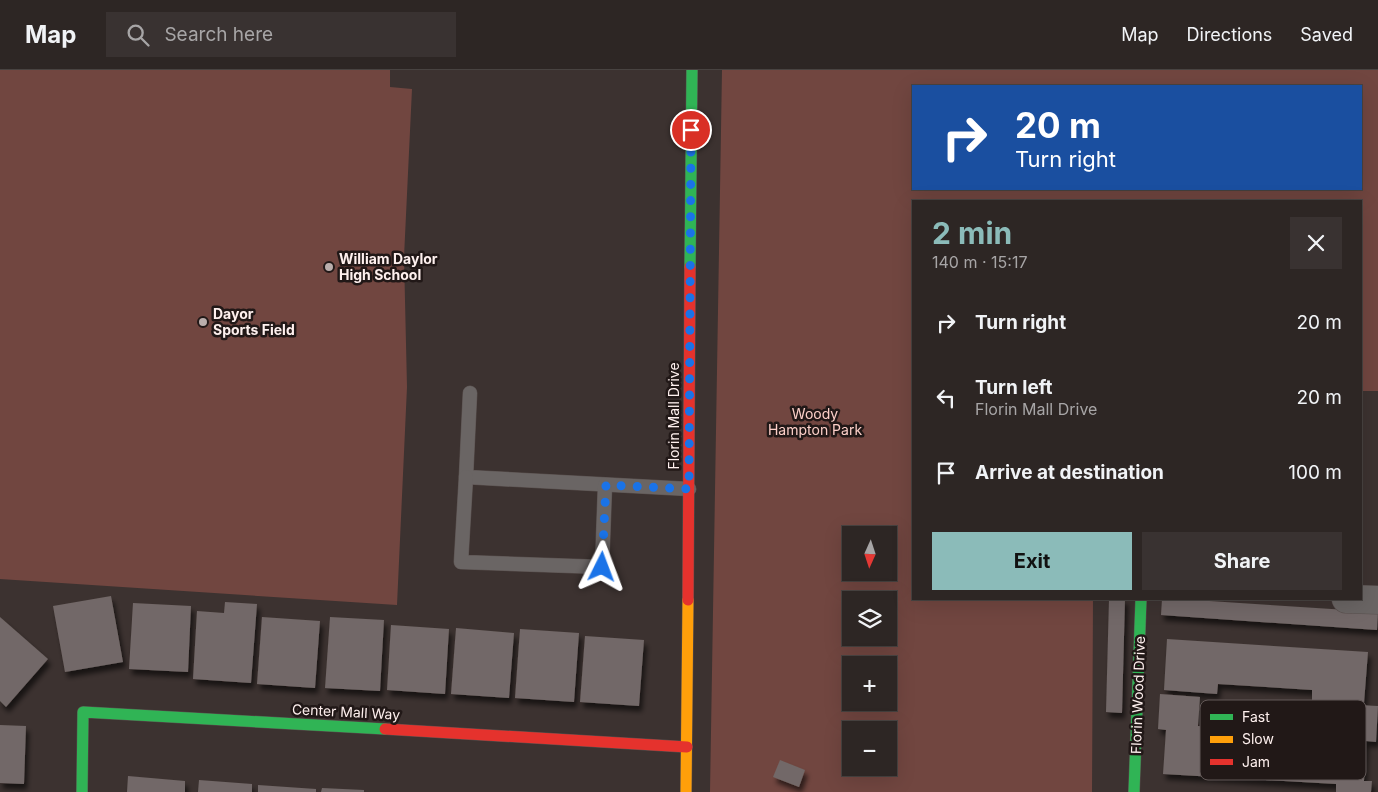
<!DOCTYPE html>
<meta charset="utf-8">
<style>
body{margin:0;font-family:Inter,sans-serif;background:#393231;color:#f1f3f6;height:100vh;display:flex;flex-direction:column;font-size:19px;white-space:nowrap}
*{box-sizing:border-box;margin:0}
p{font-size:16px;color:#a7a5a6}
.icon{flex:none;width:28px;height:28px;fill:none;stroke:currentColor;stroke-width:2;stroke-linecap:round;stroke-linejoin:round}
.map{position:relative;flex:1;overflow:hidden}
.details{position:absolute;left:912px;top:130px;width:450px;height:400px;display:flex;flex-direction:column;background:#2d2624;border-radius:0px;box-shadow:0 5px 20px #0002,0 0 0 1px #484341}
.details>*{flex:none}
.guide{position:absolute;left:912px;top:15px;width:450px;height:105px;border-radius:0px;box-shadow:0 5px 20px #0002,0 0 0 1px #484341;background:#1a4fa0;color:#fff;overflow:hidden}
.needle{width:32px;rotate:183deg}
.controls{position:absolute;left:842px;top:456px;display:grid;gap:10px}
.controls a{display:grid;place-items:center;width:55px;height:55px;border-radius:0px;background:#2d2624;box-shadow:0 5px 20px #0002,0 0 0 1px #484341;font-size:25px}
.pin{position:absolute;display:grid;place-items:center;width:42px;height:42px;color:#fff;margin:-21px;border:2px solid #fff;border-radius:50%;box-shadow:0 1px 5px #0007}
.me{position:absolute;width:55px;margin:-28px;rotate:3deg;stroke-linejoin:round;filter:drop-shadow(0 0 4px #0008)}
.turn{display:flex;align-items:center;gap:18px;height:105px;padding:0 20px;font-size:22px}
.turn .icon{width:65px;height:65px;stroke-width:2.5}
.turn b{display:block;font-size:35px;line-height:42px}
.round{display:grid;place-items:center;flex:none;width:52px;height:52px;border-radius:0px;background:#393231}
.head{display:flex;align-items:center;justify-content:space-between;height:85px;padding:0 20px}
h1{font-size:30px;font-weight:700;line-height:38px;color:#8bbbb9}
.action{display:flex;gap:10px;margin-top:auto;padding:10px 20px}
.action a{flex:1;height:58px;border-radius:0px;background:#8bbbb9;color:#111;font-size:20px;font-weight:700;line-height:58px;text-align:center}
.action a+a{background:#393231;color:#f1f3f6}
ul{padding:0;list-style:none}
li{display:flex;align-items:center;gap:15px;height:75px;padding:0 20px}
li div{flex:1}
li b{display:block;font-size:19px}
li em{font-style:normal}
header{display:flex;align-items:center;gap:30px;box-sizing:border-box;height:70px;padding:0 25px;background:#2d2624;border-bottom:1px solid #484341}
header strong{font-size:24px}
nav{display:flex;gap:28px;margin-inline-start:auto;font-size:18px}
.search{width:350px;height:45px;background:#393231;display:flex;align-items:center;gap:12px;box-sizing:border-box;padding:0 18px;border-radius:0px;color:#a7a5a6;font-size:19px}
.map>svg:first-child{display:block}
.green{fill:#714640;fill-rule:evenodd}
.building{fill:#726867;filter:url(#shadow)}
.lines{fill:none;stroke-linecap:round;stroke-linejoin:round}
.lane-casing{stroke:#5a514f;stroke-width:15}
.street-casing{stroke:#5a514f;stroke-width:29}
.fast-casing{stroke:#5a514f;stroke-width:12}
.slow-casing{stroke:#5a514f;stroke-width:12}
.jam-casing{stroke:#5a514f;stroke-width:12}
.lane{stroke:#6a6564;stroke-width:14}
.street{stroke:#6a6564;stroke-width:28}
.fast{stroke:#30b455;stroke-width:11}
.slow{stroke:#ff9f0a;stroke-width:11}
.jam{stroke:#e5322d;stroke-width:11}
.route{stroke:#1a73e8;stroke-width:9;stroke-dasharray:0 16.2}
.poi-dot{fill:#baaeac;stroke:#211817;stroke-width:2}
.labels{text-anchor:middle;stroke-width:5;stroke-linejoin:round;paint-order:stroke}
.poi-label{font-size:14px;font-weight:bold;fill:#fef0ee;stroke:#211817;text-anchor:start}
.park-label{font-size:14px;fill:#fccfc8;stroke:#211817}
.street-label{font-size:14px;fill:#fef0ee;stroke:#211817}
.key{fill:#211817;stroke:#635958;stroke-width:1}
.key-label{font-size:14px;fill:#fef0ee}
</style>
<header>
<strong>Map</strong>
<div class="search"><svg class="icon" aria-label="search" viewBox="0 0 24 24"><circle cx="10" cy="10" r="6"/><path d="M15 15l6 6"/></svg>Search here</div>
<nav><a>Map</a><a>Directions</a><a>Saved</a></nav>
</header>
<div class="map">
<svg width="1378" height="722" viewBox="0 0 1378 722">
<defs>
<filter id="shadow"><feDropShadow dx="3" dy="5.5" stdDeviation="2.5" flood-color="#0009"/></filter>
</defs>
<rect width="100%" height="100%" fill="#3c3230"/>
<g class="green">
<polygon points="0,0 390,0 390,17 412,19 404,187 407,317 397,535 0,509"/>
<path d="M722,0H1378V321H1361V131H914V529H1093L1092,722H710ZM914,16H1361V119H914ZM851,465H889V502H851ZM851,530H889V568H851ZM851,595H889V632H851ZM851,660H889V698H851Z"/>
</g>
<g class="building">
<polygon points="111,526 123,592 65,602 53,536"/>
<polygon points="1109,529 1125,529 1122,643 1106,642"/>
<polygon points="1162,529 1179,529 1378,542 1377,560 1161,545"/>
<polygon points="225,532 257,534 251,613 193,609 197,541 224,543"/>
<polygon points="133,533 191,536 188,602 129,599"/>
<polygon points="0,547 48,589 6,637 0,631"/>
<polygon points="262,547 320,551 315,618 257,614"/>
<polygon points="330,547 384,550 380,621 325,618"/>
<polygon points="391,555 449,559 445,624 387,620"/>
<polygon points="456,558 514,563 509,628 451,624"/>
<polygon points="520,559 579,563 574,632 515,628"/>
<polygon points="585,566 644,570 639,636 580,632"/>
<polygon points="1167,569 1368,582 1364,633 1312,630 1312,620 1218,614 1217,624 1164,620"/>
<polygon points="1160,624 1200,627 1198,656 1219,657 1218,667 1313,672 1313,662 1335,663 1337,634 1378,636 1376,672 1366,671 1364,711 1372,711 1371,722 1336,722 1336,714 1163,704 1166,660 1158,659"/>
<polygon points="0,655 26,656 24,714 0,713"/>
<polygon points="780,690 805,700 799,717 773,707"/>
<polygon points="128,706 185,711 185,722 127,722"/>
<polygon points="199,710 252,714 252,722 198,722"/>
<polygon points="258,715 316,719 316,722 258,722"/>
<polygon points="322,718 364,720 364,722 321,722"/>
</g>
<g class="lines">
<g class="lane-casing">
<g id="lane">
<polyline points="470,323 466,407 689,419"/>
<polyline points="466,407 461,492 602,497 605,415"/>
</g>
</g>
<g class="street-casing">
<polyline id="street" points="1346,529 1378,530"/>
</g>
<g class="fast-casing">
<g id="fast">
<polyline points="690,197 692,0"/>
<polyline points="82,722 83,642 385,659"/>
<polyline points="1134,722 1141,529"/>
</g>
</g>
<g class="slow-casing">
<polyline id="slow" points="686,722 688,530"/>
</g>
<g class="jam-casing">
<g id="jam">
<polyline points="688,530 690,197"/>
<polyline points="385,659 687,677"/>
</g>
</g>
<use href="#lane" class="lane"/>
<use href="#street" class="street"/>
<use href="#fast" class="fast"/>
<use href="#slow" class="slow"/>
<use href="#jam" class="jam"/>
</g>
<g class="lines">
<polyline class="route" points="602,497 606,415 689,419 691,60"/>
</g>
<g class="poi-dot">
<circle cx="329" cy="197" r="5"/>
<circle cx="203" cy="252" r="5"/>
</g>
<g class="labels">
<g class="poi-label">
<text x="339" y="194">William Daylor<tspan x="339" dy="16">High School</tspan></text>
<text x="213" y="249">Dayor<tspan x="213" dy="16">Sports Field</tspan></text>
</g>
<g class="park-label">
<text x="815" y="349">Woody<tspan x="815" dy="16">Hampton Park</tspan></text>
</g>
<g class="street-label">
<text transform="translate(674 346) rotate(-90)" y="5">Florin Mall Drive</text>
<text transform="translate(1138 625) rotate(-88)" y="5">Florin Wood Drive</text>
<text transform="translate(346 642) rotate(3)" y="5">Center Mall Way</text>
</g>
</g>
<rect x="1200" y="630" width="166" height="80" rx="8" class="key"/>
<rect x="1210" y="644" width="23" height="6" fill="#30b455"/>
<rect x="1210" y="666" width="23" height="7" fill="#ff9f0a"/>
<rect x="1210" y="689" width="23" height="6" fill="#e5322d"/>
<g class="key-label">
<text x="1242" y="652">Fast</text>
<text x="1242" y="674">Slow</text>
<text x="1242" y="697">Jam</text>
</g>
</svg>
<div class="controls">
<a><svg class="needle" viewBox="-14 -14 28 28"><path d="M0-13l5 13h-10z" fill="#e53935"/><path d="M0 13l5-13h-10z" fill="#a7a5a6"/></svg></a>
<a><svg class="icon" aria-label="layers" viewBox="0 0 24 24"><path d="M12 4l9 5-9 5-9-5zM3 14l9 5 9-5"/></svg></a>
<a>+</a>
<a>−</a>
</div>
<div class="pin" style="left:691px;top:60px;background:#d93025"><svg class="icon" aria-label="arrive" viewBox="0 0 24 24"><path d="M6 21V4h12l-3 4 3 4H6"/></svg></div>
<svg class="me" style="left:602px;top:497px" viewBox="-20 -20 40 40"><path d="M0-17L14 15 0 8-14 15z" fill="#1a73e8" stroke="#fff" stroke-width="4"/></svg>
<div class="guide">
<div class="turn"><svg class="icon" aria-label="right" viewBox="0 0 24 24"><path d="M7 20v-9h11M14 6l5 5-5 5"/></svg><div><b>20 m</b>Turn right</div></div>
</div>
<section class="details">
<div class="head"><div><h1>2 min</h1><p>140 m · 15:17</p></div><a class="round"><svg class="icon" aria-label="close" viewBox="0 0 24 24"><path d="M6 6l12 12M18 6L6 18"/></svg></a></div>
<ul>
<li><svg class="icon" aria-label="right" viewBox="0 0 24 24"><path d="M7 20v-9h11M14 6l5 5-5 5"/></svg><div><b>Turn right</b></div><em>20 m</em></li>
<li><svg class="icon" aria-label="left" viewBox="0 0 24 24"><path d="M17 20v-9H6M10 6l-5 5 5 5"/></svg><div><b>Turn left</b><p>Florin Mall Drive</p></div><em>20 m</em></li>
<li><svg class="icon" aria-label="arrive" viewBox="0 0 24 24"><path d="M6 21V4h12l-3 4 3 4H6"/></svg><div><b>Arrive at destination</b></div><em>100 m</em></li>
</ul>
<div class="action"><a>Exit</a><a>Share</a></div>
</section>
</div>
